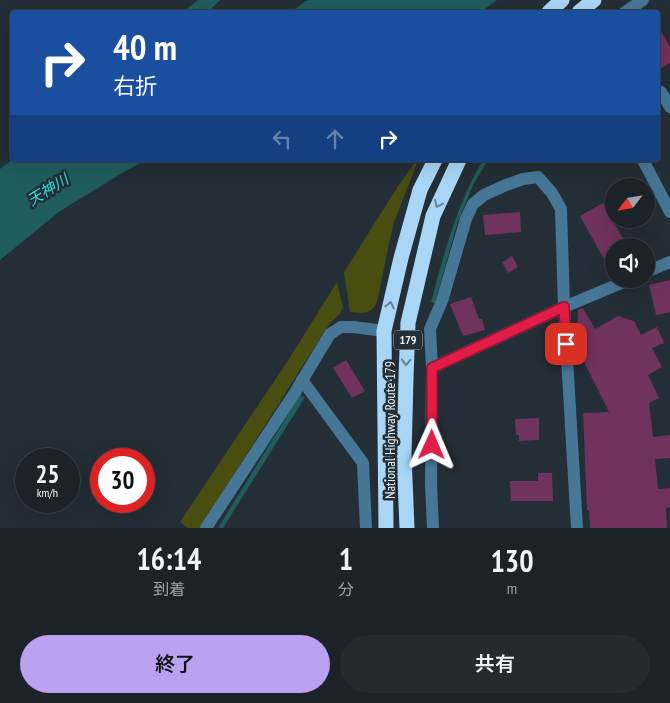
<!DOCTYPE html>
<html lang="ja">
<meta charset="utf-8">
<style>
body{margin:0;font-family:"PT Sans Narrow","Noto Sans JP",sans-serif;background:#242a30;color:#f1f3f6;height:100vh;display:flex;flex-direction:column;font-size:19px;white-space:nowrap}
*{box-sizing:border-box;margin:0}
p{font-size:16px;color:#a0a4a8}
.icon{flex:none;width:28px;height:28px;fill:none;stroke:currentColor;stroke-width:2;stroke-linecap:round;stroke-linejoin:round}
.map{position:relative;height:528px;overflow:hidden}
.sheet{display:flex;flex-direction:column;background:#1b2228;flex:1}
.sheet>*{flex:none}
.top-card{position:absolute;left:10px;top:10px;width:650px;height:152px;border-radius:5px;box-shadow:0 5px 20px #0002,0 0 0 1px #393f45;background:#1a4fa0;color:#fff;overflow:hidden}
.needle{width:32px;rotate:239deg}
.controls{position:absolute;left:605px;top:178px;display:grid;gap:10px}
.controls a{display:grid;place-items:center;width:50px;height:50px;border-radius:50%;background:#1b2228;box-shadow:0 5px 20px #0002,0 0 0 1px #393f45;font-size:25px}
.speed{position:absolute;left:15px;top:448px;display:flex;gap:10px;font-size:25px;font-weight:700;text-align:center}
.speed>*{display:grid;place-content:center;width:65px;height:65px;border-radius:50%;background:#1b2228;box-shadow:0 5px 20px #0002,0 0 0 1px #393f45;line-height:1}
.speed small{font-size:12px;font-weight:400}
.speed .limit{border:8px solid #d22;background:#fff;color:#111}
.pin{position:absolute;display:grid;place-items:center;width:42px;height:42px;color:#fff;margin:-21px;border-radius:10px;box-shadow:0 2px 8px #0006}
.me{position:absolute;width:55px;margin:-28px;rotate:1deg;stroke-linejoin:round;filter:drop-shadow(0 0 4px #0008)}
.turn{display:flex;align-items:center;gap:18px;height:105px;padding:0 20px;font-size:22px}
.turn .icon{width:65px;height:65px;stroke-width:2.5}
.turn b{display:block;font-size:35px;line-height:42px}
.lanes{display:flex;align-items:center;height:48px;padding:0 20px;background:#0003;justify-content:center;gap:25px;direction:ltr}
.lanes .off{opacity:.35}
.eta{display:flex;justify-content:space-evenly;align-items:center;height:85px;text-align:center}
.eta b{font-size:30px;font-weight:600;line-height:35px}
.button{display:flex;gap:10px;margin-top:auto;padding:10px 20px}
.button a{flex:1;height:58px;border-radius:30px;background:#bca0f2;color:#111;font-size:20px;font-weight:600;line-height:58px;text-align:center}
.button a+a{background:#242a30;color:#f1f3f6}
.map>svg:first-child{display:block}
.green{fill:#484d10}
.water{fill:#205d5d}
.building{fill:#70335d}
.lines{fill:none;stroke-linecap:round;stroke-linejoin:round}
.minor{stroke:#467797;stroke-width:12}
.highway{stroke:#a9d6f6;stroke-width:15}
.oneway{stroke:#668296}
.route-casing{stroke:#92132f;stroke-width:12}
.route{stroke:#e11d48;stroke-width:9}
.labels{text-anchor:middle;stroke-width:5;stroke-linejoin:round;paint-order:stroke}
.shield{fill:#242e36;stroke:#afb6bc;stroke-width:1}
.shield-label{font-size:12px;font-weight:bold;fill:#eaf1f6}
.street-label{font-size:14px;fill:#eaf1f6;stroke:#242e36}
.water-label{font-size:15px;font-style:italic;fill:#2eddde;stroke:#242e36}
</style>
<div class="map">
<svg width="670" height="528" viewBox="0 0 670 528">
<rect width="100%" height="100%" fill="#242e36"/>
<g class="green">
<path d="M417,163L393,225L377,302C371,315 362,313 350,312L344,272L398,186L414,164Z"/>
<polygon points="337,282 343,307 340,314 330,323 200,528 188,528 180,522 287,362"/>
</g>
<g class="water">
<polygon points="198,0 220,0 208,12 183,12"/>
<polygon points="311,0 497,0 481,12 291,12 306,1"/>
<polygon points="12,160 147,160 127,170 60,211 0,260 0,169"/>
<path d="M483,160H488L473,185L457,224L435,303L431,302C444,253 457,204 483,160Z"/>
<polygon points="300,395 305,397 223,528 218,528"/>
</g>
<g class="building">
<polygon points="658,26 670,47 670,63 658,70"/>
<polygon points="603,203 627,246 614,246 614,254 604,259 580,216"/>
<polygon points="520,212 521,232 485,235 483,215"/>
<polygon points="512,256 518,267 508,273 502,262"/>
<polygon points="670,280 670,312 656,315 649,285"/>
<polygon points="471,297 479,319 482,319 485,330 463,336 450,304"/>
<polygon points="583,308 595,329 618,316 634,321 641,335 657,327 664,343 652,348 662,367 648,375 659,398 649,403 653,437 670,435 670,458 655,459 658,489 670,488 670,507 666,508 667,528 590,528 589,510 587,510 583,413 609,412 577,348 583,345 577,335 578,310"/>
<polygon points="346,360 365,391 352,398 333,368"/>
<polygon points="539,418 539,440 519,441 519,435 516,435 515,419"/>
<polygon points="538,473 552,473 553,501 511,501 510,481 538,481"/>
</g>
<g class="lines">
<g class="minor">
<polyline points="625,12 643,0"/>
<polyline points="658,94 661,92 670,107"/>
<polyline points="643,160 670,212"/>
<polyline points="646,272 670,262"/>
<polyline points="432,368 564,307 631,279"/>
<polyline points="302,380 363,463 366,528"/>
<polyline points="206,528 294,394 330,334 341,327 354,327 384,331"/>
<polyline points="433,528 431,484 432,368 430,329 442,301 466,219 473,204 484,195 506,185 523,179 538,177 552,193 561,209 564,307 577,528"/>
</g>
<g class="highway">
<polyline points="549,12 562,0"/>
<polyline points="579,12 594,0"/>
<polyline points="386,528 384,331 401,258 420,190 435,160"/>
<polyline points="407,528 404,455 406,378 408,323 433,216 459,160"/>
</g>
</g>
<defs><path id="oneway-chevron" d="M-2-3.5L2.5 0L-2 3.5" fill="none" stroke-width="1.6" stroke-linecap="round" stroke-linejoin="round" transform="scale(1.25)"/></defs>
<g class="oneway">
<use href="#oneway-chevron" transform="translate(438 204) rotate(115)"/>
<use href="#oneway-chevron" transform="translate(390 305) rotate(-77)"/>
<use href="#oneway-chevron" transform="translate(406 362) rotate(93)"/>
</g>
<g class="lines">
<g class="route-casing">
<polyline id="route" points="432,445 432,368 564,307 566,344"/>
</g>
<use href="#route" class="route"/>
</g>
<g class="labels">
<rect class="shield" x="394" y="330.5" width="28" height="19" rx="4"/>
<g class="shield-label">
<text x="408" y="344">179</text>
</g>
<g class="street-label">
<text transform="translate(390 430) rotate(-90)" y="5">National Highway Route 179</text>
</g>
<g class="water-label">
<text transform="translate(48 190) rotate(-32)" y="5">天神川</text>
</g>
</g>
</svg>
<div class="controls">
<a><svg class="needle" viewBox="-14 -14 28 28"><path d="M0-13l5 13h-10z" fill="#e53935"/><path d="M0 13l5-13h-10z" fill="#a0a4a8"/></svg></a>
<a><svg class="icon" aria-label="sound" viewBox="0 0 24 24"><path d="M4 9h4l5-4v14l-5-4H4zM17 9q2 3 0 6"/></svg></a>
</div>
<div class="speed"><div>25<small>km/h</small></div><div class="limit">30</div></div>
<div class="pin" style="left:566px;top:344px;background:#d93025"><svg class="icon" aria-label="arrive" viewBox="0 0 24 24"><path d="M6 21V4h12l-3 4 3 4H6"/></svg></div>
<svg class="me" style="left:432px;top:445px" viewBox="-20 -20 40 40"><path d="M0-17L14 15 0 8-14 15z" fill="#e11d48" stroke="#fff" stroke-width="4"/></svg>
<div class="top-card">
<div class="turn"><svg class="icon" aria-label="right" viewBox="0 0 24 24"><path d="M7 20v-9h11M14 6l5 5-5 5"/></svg><div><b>40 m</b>右折</div></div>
<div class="lanes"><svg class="icon off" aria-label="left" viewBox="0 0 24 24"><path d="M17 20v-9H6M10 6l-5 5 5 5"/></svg><svg class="icon off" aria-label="ahead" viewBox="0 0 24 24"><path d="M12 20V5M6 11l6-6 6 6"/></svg><svg class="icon" aria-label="right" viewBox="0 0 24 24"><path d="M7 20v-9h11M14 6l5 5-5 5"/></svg></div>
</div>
</div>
<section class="sheet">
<div class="eta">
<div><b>16:14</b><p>到着</p></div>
<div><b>1</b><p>分</p></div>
<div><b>130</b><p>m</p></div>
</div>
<div class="button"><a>終了</a><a>共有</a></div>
</section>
